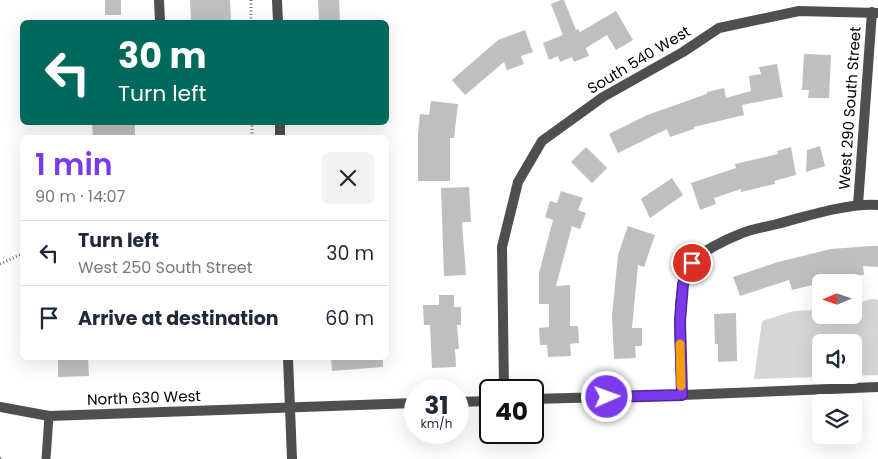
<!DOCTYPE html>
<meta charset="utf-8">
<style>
body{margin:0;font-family:Poppins,sans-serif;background:#f2f2f3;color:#1f2937;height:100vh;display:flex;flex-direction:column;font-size:19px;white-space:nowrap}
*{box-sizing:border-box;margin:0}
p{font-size:16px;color:#747a83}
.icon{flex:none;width:28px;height:28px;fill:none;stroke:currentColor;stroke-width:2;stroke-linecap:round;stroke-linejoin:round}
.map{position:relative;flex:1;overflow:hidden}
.sheet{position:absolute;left:20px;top:135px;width:369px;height:225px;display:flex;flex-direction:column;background:#fff;border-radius:8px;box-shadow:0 5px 20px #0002}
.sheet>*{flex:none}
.guide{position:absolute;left:20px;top:20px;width:369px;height:105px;border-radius:8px;box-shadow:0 5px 20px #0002;background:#00695c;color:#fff;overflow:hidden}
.needle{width:32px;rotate:268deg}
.tools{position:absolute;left:812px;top:274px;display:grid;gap:10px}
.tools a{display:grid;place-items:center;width:50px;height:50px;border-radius:8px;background:#fff;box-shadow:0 5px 20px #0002;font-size:25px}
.speed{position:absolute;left:404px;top:379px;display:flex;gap:10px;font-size:25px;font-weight:700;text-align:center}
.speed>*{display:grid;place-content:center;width:65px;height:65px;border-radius:50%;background:#fff;box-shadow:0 5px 20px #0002;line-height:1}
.speed small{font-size:12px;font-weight:400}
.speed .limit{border:2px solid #111;border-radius:8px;background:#fff;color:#111}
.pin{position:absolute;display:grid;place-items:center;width:42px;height:42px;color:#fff;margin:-21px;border:2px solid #fff;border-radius:50%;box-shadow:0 1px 5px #0007}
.me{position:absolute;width:55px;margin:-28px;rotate:88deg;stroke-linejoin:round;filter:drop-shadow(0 0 4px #0008)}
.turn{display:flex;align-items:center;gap:18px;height:105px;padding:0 15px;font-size:22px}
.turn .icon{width:65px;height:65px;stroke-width:2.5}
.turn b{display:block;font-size:35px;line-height:42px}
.round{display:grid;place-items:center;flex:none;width:52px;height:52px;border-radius:8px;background:#f2f2f3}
.summary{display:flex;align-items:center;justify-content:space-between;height:85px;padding:0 15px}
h1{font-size:30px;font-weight:600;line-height:38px;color:#7c3aed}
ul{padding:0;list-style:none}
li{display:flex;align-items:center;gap:15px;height:65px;padding:0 15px;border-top:1px solid #e0e1e3}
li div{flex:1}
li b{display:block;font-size:19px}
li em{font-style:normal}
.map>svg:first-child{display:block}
.green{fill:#d6d6d6;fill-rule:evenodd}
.building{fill:#bfbfbf}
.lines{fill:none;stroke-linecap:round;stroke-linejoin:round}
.path{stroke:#717171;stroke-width:3;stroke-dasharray:1 2.5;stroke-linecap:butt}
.service{stroke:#4f4f4f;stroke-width:9}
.minor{stroke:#4f4f4f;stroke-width:10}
.tertiary{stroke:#4f4f4f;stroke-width:10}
.route-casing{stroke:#51269a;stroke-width:12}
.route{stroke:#7c3aed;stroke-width:9}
.slow{stroke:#f59e0b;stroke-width:9}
.labels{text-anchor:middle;stroke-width:4;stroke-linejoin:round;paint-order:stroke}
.street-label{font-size:15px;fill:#000;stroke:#fff}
</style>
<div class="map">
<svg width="878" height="459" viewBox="0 0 878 459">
<rect width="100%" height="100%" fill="#fff"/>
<path class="green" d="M872,299L878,300V375L754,379L762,321L794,311L821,310V315H854V304ZM821,342H854V375H821Z"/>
<g class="building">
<rect x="105" y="0" width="16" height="15"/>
<polygon points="190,0 230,0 231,22 191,22"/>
<polygon points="318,0 339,0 340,22 319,22"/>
<polygon points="561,0 564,0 576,30 578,29 580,32 616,11 633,40 616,50 607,35 586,48 589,56 574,62 572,57 560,62 558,56 549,60 543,43 563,35 551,4"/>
<polygon points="525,30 533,52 521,56 524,64 507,70 504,62 465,95 452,80 498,40"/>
<polygon points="804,54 831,55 829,98 808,98 809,90 802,90"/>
<polygon points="777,64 783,97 742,105 744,115 694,127 694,129 670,137 667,129 618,153 609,134 647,115 707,94 707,92 724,88 726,98 751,91 749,76 761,74 759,67"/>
<polygon points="431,101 458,104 454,138 450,138 450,181 418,181 418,134 420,114 429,115"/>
<polygon points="92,122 131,122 131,125 135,125 135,138 93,138"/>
<polygon points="820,146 825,166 806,172 807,150"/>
<polygon points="586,147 607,168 592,183 571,162"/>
<polygon points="791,147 796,175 774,181 775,184 741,192 741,189 714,198 716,204 700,210 691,183 736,168 735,164 778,154 777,151"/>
<polygon points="672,178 683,195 650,218 641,199"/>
<polygon points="469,187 471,222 462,222 466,275 444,276 441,188"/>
<polygon points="561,191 583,198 578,210 586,213 580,229 572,226 556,286 570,285 570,326 578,326 579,343 570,344 571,356 548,357 547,345 540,345 539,328 549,327 549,304 539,304 539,273 553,220 545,217 550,201 557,203"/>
<polygon points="628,226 655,235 644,267 638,265 632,328 642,328 642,346 635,346 636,358 614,359 612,316 618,255"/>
<polygon points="871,246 878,246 878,267 863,266 864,275 819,277 820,283 792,290 789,280 740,296 733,277 778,262 831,249"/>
<polygon points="439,295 454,295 454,307 461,307 461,325 457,325 459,349 455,349 456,367 432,368 430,325 424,325 423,305 439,305"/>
<polygon points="736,313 737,361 718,362 718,344 715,344 714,314"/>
<polygon points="58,358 88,358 89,376 58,377"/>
<polygon points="331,358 383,358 383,367 332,371"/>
</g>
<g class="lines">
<g class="path">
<polyline points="251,0 251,22"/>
<polyline points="252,122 252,138"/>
<polyline points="0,264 22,254"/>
<polyline points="0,458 3,459"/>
</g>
<polyline class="service" points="46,459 49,416"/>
<g class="minor">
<polyline points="159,0 160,22"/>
<polyline points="858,205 872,12"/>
<polyline points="504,390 502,247 518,182 542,141 603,97 683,52 719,28 799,11 878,13"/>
<path d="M682,395C681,364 673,288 691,263C700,252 727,239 740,234C752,229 765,227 777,224C807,216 848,203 878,205"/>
</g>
<g class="tertiary">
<polyline points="277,0 278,22"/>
<polyline points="280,122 280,138"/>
<polyline points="288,358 292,459"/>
<polyline points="532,399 682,395 878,387"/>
<polyline points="458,402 490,401"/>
<polyline points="0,407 49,416 415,403"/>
</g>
</g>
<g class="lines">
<g class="route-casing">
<polyline id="route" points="607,397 682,395 680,321 683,284 692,263"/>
</g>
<use href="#route" class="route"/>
<polyline class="slow" points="680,344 681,386"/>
</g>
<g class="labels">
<g class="street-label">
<text transform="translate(639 60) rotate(-31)" y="5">South 540 West</text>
<text transform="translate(850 108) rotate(-86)" y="5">West 290 South Street</text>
<text transform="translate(144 398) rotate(-2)" y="5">North 630 West</text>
</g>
</g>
</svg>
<div class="tools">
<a><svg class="needle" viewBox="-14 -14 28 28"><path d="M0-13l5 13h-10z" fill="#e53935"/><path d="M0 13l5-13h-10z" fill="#747a83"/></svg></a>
<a><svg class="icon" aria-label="sound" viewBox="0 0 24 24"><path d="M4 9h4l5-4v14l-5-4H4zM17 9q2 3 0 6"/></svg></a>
<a><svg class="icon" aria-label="layers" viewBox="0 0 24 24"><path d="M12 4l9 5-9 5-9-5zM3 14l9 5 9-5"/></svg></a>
</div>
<div class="speed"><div>31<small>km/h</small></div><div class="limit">40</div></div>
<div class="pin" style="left:692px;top:263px;background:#d93025"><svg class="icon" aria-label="arrive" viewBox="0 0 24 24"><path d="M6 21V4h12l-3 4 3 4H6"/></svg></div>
<svg class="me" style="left:607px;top:397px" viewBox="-20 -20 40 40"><circle r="17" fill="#7c3aed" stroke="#fff" stroke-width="3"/><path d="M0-11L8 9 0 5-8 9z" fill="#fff"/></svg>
<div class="guide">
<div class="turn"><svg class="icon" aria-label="left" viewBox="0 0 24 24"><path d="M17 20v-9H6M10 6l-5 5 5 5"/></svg><div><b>30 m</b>Turn left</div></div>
</div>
<section class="sheet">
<div class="summary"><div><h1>1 min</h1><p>90 m · 14:07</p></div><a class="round"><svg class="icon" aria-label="close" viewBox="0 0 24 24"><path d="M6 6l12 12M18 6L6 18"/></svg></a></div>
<ul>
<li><svg class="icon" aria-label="left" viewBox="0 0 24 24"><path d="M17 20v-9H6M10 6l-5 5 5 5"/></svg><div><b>Turn left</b><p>West 250 South Street</p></div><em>30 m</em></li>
<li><svg class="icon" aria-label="arrive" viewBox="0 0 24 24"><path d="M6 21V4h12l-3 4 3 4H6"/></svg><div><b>Arrive at destination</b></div><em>60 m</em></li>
</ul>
</section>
</div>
